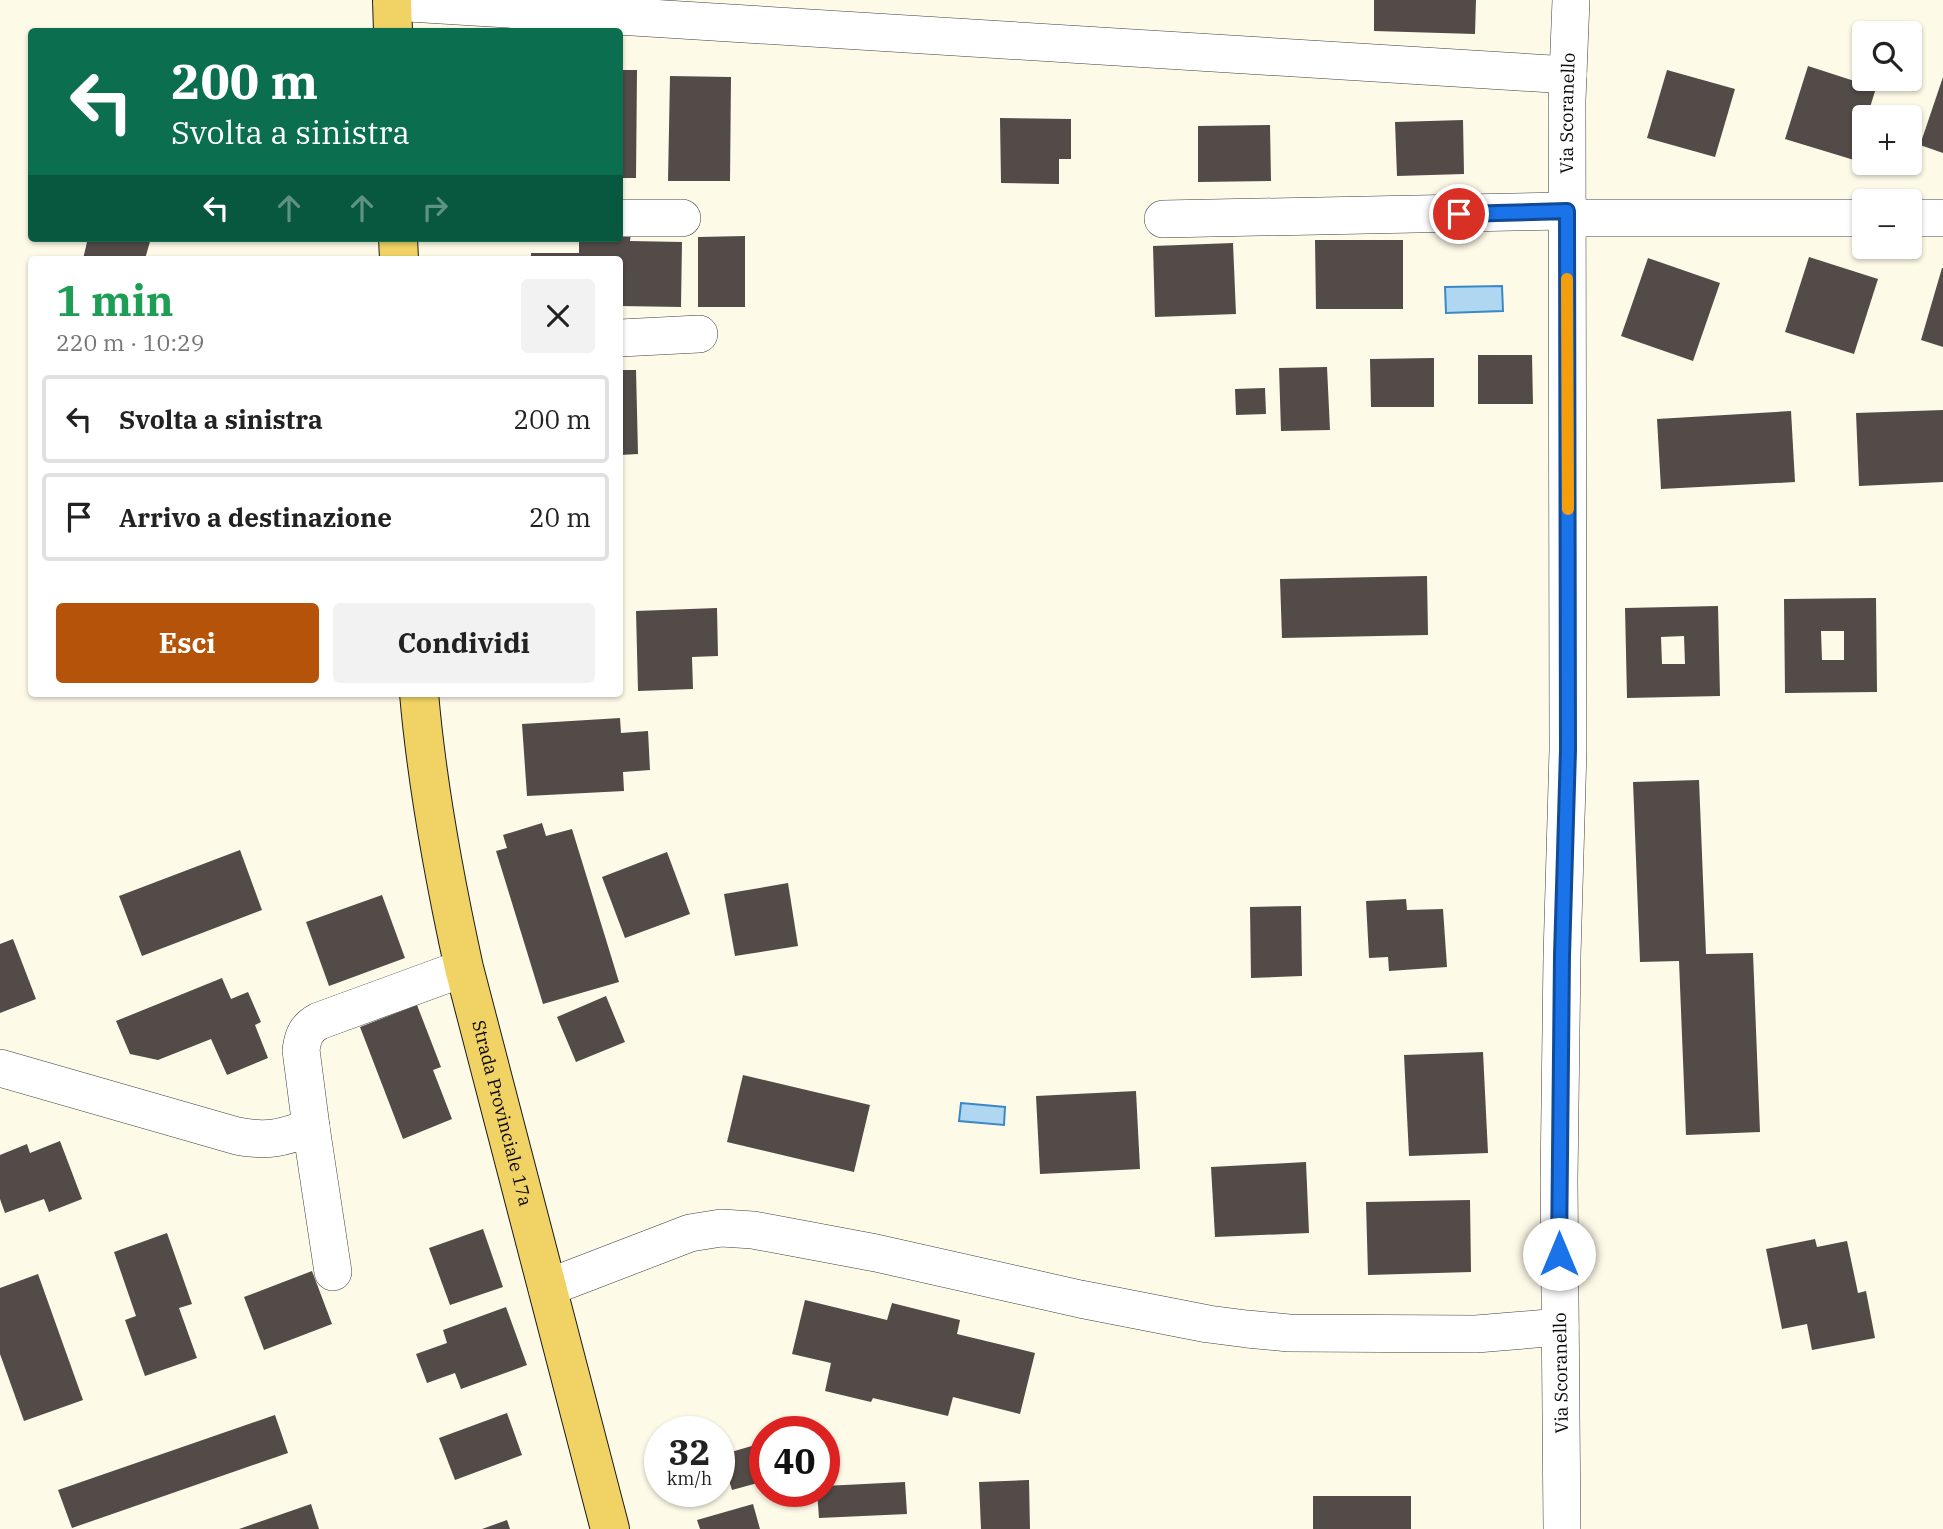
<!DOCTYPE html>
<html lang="it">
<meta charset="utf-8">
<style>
body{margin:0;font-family:"IBM Plex Serif",serif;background:#f2f2f2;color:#222;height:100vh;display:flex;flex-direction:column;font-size:26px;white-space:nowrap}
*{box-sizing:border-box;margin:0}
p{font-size:23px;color:#767676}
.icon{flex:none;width:38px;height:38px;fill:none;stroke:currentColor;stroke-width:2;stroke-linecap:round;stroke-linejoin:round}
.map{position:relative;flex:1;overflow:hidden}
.drawer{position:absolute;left:28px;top:256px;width:595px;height:441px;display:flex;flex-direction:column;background:#fff;border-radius:7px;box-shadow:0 2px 5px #0004}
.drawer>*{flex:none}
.banner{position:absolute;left:28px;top:28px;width:595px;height:214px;border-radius:7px;box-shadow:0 2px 5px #0004;background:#0b6e4f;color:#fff;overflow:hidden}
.controls{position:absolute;left:1852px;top:21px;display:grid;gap:14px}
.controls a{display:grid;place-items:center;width:70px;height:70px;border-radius:7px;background:#fff;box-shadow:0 2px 5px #0004;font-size:35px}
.speed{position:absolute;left:644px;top:1416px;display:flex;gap:14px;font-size:35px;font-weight:700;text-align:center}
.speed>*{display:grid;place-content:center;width:91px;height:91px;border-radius:50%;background:#fff;box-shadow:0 2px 5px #0004;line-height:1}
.speed small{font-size:18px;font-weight:400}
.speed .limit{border:10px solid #d22;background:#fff;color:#111}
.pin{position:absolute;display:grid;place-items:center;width:60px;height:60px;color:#fff;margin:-30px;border:4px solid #fff;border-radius:50%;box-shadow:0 2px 7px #0007}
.me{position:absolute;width:77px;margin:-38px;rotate:0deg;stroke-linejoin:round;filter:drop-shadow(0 0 5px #0008)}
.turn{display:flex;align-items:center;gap:24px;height:147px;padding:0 28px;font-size:32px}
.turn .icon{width:91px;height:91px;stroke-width:2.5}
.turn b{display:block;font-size:49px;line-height:60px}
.lanes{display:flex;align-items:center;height:66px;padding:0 28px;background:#0003;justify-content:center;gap:35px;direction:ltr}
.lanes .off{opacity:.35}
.round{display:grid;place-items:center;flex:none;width:74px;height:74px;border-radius:7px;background:#f2f2f2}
.head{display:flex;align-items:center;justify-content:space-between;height:119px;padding:0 28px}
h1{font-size:42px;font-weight:800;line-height:52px;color:#1e9e55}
.action{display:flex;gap:14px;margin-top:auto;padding:14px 28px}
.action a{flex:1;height:80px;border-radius:7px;background:#b45309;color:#fff;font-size:28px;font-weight:800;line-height:80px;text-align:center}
.action a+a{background:#f2f2f2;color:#222}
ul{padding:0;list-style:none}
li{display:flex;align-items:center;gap:21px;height:88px;margin:0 14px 10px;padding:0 14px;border:4px solid #e0e0e0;border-radius:7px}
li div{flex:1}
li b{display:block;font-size:26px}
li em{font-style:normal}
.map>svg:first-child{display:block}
.water{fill:#afd7f2;stroke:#3b89c4;stroke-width:2}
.building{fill:#524b47;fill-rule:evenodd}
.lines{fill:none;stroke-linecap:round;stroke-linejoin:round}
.minor-casing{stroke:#3d3d3d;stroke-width:38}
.major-casing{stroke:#1b1b1b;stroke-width:40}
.minor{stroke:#fff;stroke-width:37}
.major{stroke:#f1d365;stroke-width:38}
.route-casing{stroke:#114b97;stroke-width:18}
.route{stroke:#1a73e8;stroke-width:12}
.slow{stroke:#f59e0b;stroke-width:12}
.labels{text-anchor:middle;stroke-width:7;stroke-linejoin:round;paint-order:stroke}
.street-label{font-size:18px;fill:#0a0a0a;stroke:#fff}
</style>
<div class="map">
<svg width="1943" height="1529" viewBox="0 0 1943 1529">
<rect width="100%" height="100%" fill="#fefae8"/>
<g class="water">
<polygon points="1502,286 1503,311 1446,313 1445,287"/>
<polygon points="961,1103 1005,1107 1004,1125 959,1121"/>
</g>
<g class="building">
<polygon points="1374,0 1476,0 1475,34 1374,31"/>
<polygon points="1808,66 1876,88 1867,117 1864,117 1864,128 1854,160 1785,139"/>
<polygon points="620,70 637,70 636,178 620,178"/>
<polygon points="1667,70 1735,89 1715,157 1647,138"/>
<polygon points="670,76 731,77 730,181 668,181"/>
<polygon points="1943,77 1943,153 1920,145"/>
<polygon points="1000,118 1071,119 1071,159 1059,159 1059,184 1001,183"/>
<polygon points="1463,120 1464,174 1397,176 1395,122"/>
<polygon points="1270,125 1271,181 1198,182 1198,126"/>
<polygon points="620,233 631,234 630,241 682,242 681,307 620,306 620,259 531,259 531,253 579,253 579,238 620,238"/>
<polygon points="745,236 745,307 698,307 698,237"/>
<polygon points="88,238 151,238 145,259 83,259"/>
<polygon points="1315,240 1403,240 1403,309 1316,309"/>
<polygon points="1233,243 1236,314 1155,317 1153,246"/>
<polygon points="1809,257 1878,279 1854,354 1785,332"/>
<polygon points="1648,258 1720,283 1693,361 1621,336"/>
<polygon points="1942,268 1943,268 1943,347 1921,340"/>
<polygon points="1478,355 1532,355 1533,404 1478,404"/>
<polygon points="1434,358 1434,407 1371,407 1370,359"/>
<polygon points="1327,367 1330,430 1281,431 1279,368"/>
<polygon points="620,370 636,370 638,454 620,455"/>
<polygon points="1265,388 1266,414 1236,415 1235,389"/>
<polygon points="1943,410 1943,482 1859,486 1856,413"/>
<polygon points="1791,411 1795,482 1661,489 1657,419"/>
<polygon points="1427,576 1428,635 1282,638 1280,579"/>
<path d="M1876,598L1877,692L1785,693L1784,599ZM1821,631H1844V660H1822Z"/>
<path d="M1718,606L1720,696L1627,698L1625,608ZM1684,636L1685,664H1662L1661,637Z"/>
<polygon points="717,608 718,656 692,657 693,689 638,691 636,611"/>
<polygon points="620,718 621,733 648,731 650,770 623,772 624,791 527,796 522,724"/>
<polygon points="1699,780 1706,954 1753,953 1760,1132 1686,1135 1679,961 1640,962 1633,782"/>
<polygon points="542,823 546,836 572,829 619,982 543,1004 496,851 507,848 503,835"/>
<polygon points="240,850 262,910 142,956 119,896"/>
<polygon points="667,852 690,914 625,938 602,877"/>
<polygon points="788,883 798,946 735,956 724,894"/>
<polygon points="382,895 405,958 329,986 306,922"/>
<polygon points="1406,899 1407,910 1443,909 1447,967 1389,971 1388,957 1369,958 1366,901"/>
<polygon points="1301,906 1302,976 1251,978 1250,907"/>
<polygon points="13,939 36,999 0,1013 0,944"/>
<polygon points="222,978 231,999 248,992 261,1022 255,1025 268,1058 227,1075 211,1039 158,1060 130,1054 116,1021"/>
<polygon points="606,996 625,1042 576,1062 557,1017"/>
<polygon points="417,1005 441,1067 433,1070 452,1119 403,1139 360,1027"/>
<polygon points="1483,1052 1488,1153 1409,1156 1404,1055"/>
<polygon points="743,1075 870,1105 854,1172 727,1142"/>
<polygon points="1136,1091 1140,1169 1040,1174 1036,1096"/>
<polygon points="60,1141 82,1199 49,1212 44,1199 5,1213 0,1199 0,1155 27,1144 30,1153"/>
<polygon points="1306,1162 1309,1233 1215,1237 1211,1167"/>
<polygon points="1470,1200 1471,1272 1368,1275 1366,1202"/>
<polygon points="483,1229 503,1287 450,1305 429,1248"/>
<polygon points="167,1233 192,1304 179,1308 197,1358 145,1376 125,1320 136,1316 114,1252"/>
<polygon points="1815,1239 1817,1247 1847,1241 1858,1293 1866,1291 1875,1338 1812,1350 1807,1324 1782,1329 1766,1249"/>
<polygon points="312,1271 332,1324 264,1350 244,1297"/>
<polygon points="38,1274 83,1400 24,1421 0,1354 0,1288"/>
<polygon points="805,1300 887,1320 892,1303 960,1320 957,1334 1035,1353 1020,1414 953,1397 948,1416 873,1398 871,1402 825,1391 831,1363 792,1354"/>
<polygon points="506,1307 527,1365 461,1389 455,1373 427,1383 416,1354 447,1343 443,1330"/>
<polygon points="507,1413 522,1455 455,1480 439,1438"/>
<polygon points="275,1415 288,1453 72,1528 58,1490"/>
<polygon points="755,1445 765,1481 732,1490 721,1455"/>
<polygon points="1029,1480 1030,1529 981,1529 979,1482"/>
<polygon points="905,1482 907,1514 819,1518 817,1491 824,1491 824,1486"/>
<rect x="1313" y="1496" width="98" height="33"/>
<polygon points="311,1504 319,1529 239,1529"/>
<polygon points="753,1504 760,1529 700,1529 697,1520"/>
<polygon points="507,1520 510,1529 482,1529"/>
</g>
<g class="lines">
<g class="minor-casing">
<g id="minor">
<polyline points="392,2 1568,75"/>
<polyline points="620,218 682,218"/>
<polyline points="1567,218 1864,218"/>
<polyline points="1909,218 1943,218"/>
<polyline points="1163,219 1567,211"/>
<polyline points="620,338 699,334"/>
<path d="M0,1068L237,1136C267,1142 283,1138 311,1127L301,1050C303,1036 306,1028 319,1021L464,968"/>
<polyline points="311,1127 333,1272"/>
<polyline points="547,1288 690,1233 721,1228 753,1230 876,1253 1080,1299 1208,1324 1247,1329 1289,1333 1476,1334 1560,1327"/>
<path id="s1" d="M1562,1529L1559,1181L1562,956L1568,750L1567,100L1571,0"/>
</g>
</g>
<g class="major-casing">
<g id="major">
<polyline points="392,0 393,32"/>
<polyline points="398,238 399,259"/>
<path id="s2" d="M419,693C427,786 444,877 464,968L610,1529"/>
</g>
</g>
<use href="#minor" class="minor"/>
<use href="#major" class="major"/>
</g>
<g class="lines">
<g class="route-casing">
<polyline id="route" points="1459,214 1567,211 1568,750 1562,956 1559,1254"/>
</g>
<use href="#route" class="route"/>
<polyline class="slow" points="1567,279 1568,509"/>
</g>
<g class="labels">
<g class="street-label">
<text dy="6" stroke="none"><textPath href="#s1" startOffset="1416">Via Scoranello</textPath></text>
<text dy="6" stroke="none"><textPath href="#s2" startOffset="429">Strada Provinciale 17a</textPath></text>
<text transform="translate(1561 1373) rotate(-91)" y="6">Via Scoranello</text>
</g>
</g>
</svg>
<div class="controls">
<a><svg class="icon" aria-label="search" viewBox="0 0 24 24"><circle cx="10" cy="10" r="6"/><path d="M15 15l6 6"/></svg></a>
<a>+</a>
<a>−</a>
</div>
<div class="speed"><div>32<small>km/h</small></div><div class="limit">40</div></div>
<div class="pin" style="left:1459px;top:214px;background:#d93025"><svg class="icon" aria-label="arrive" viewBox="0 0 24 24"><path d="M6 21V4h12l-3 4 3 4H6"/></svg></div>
<svg class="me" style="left:1559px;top:1254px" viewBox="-20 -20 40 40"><circle r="19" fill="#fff"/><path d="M0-13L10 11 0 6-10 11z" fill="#1a73e8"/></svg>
<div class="banner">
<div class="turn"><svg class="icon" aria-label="left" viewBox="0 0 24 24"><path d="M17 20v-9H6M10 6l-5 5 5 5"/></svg><div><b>200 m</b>Svolta a sinistra</div></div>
<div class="lanes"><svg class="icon" aria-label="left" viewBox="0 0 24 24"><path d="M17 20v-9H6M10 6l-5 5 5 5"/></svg><svg class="icon off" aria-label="ahead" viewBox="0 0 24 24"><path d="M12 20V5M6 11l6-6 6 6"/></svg><svg class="icon off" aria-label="ahead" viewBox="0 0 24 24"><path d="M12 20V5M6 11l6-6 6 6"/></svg><svg class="icon off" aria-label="right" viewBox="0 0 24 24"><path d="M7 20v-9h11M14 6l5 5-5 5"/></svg></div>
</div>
<section class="drawer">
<div class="head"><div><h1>1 min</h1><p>220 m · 10:29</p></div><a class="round"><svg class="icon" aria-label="close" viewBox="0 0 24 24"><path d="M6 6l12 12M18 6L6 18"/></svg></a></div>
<ul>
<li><svg class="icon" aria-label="left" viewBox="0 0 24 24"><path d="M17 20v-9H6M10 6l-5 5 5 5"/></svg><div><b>Svolta a sinistra</b></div><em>200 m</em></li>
<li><svg class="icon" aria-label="arrive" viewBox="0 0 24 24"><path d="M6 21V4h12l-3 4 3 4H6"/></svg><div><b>Arrivo a destinazione</b></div><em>20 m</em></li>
</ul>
<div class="action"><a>Esci</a><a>Condividi</a></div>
</section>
</div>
